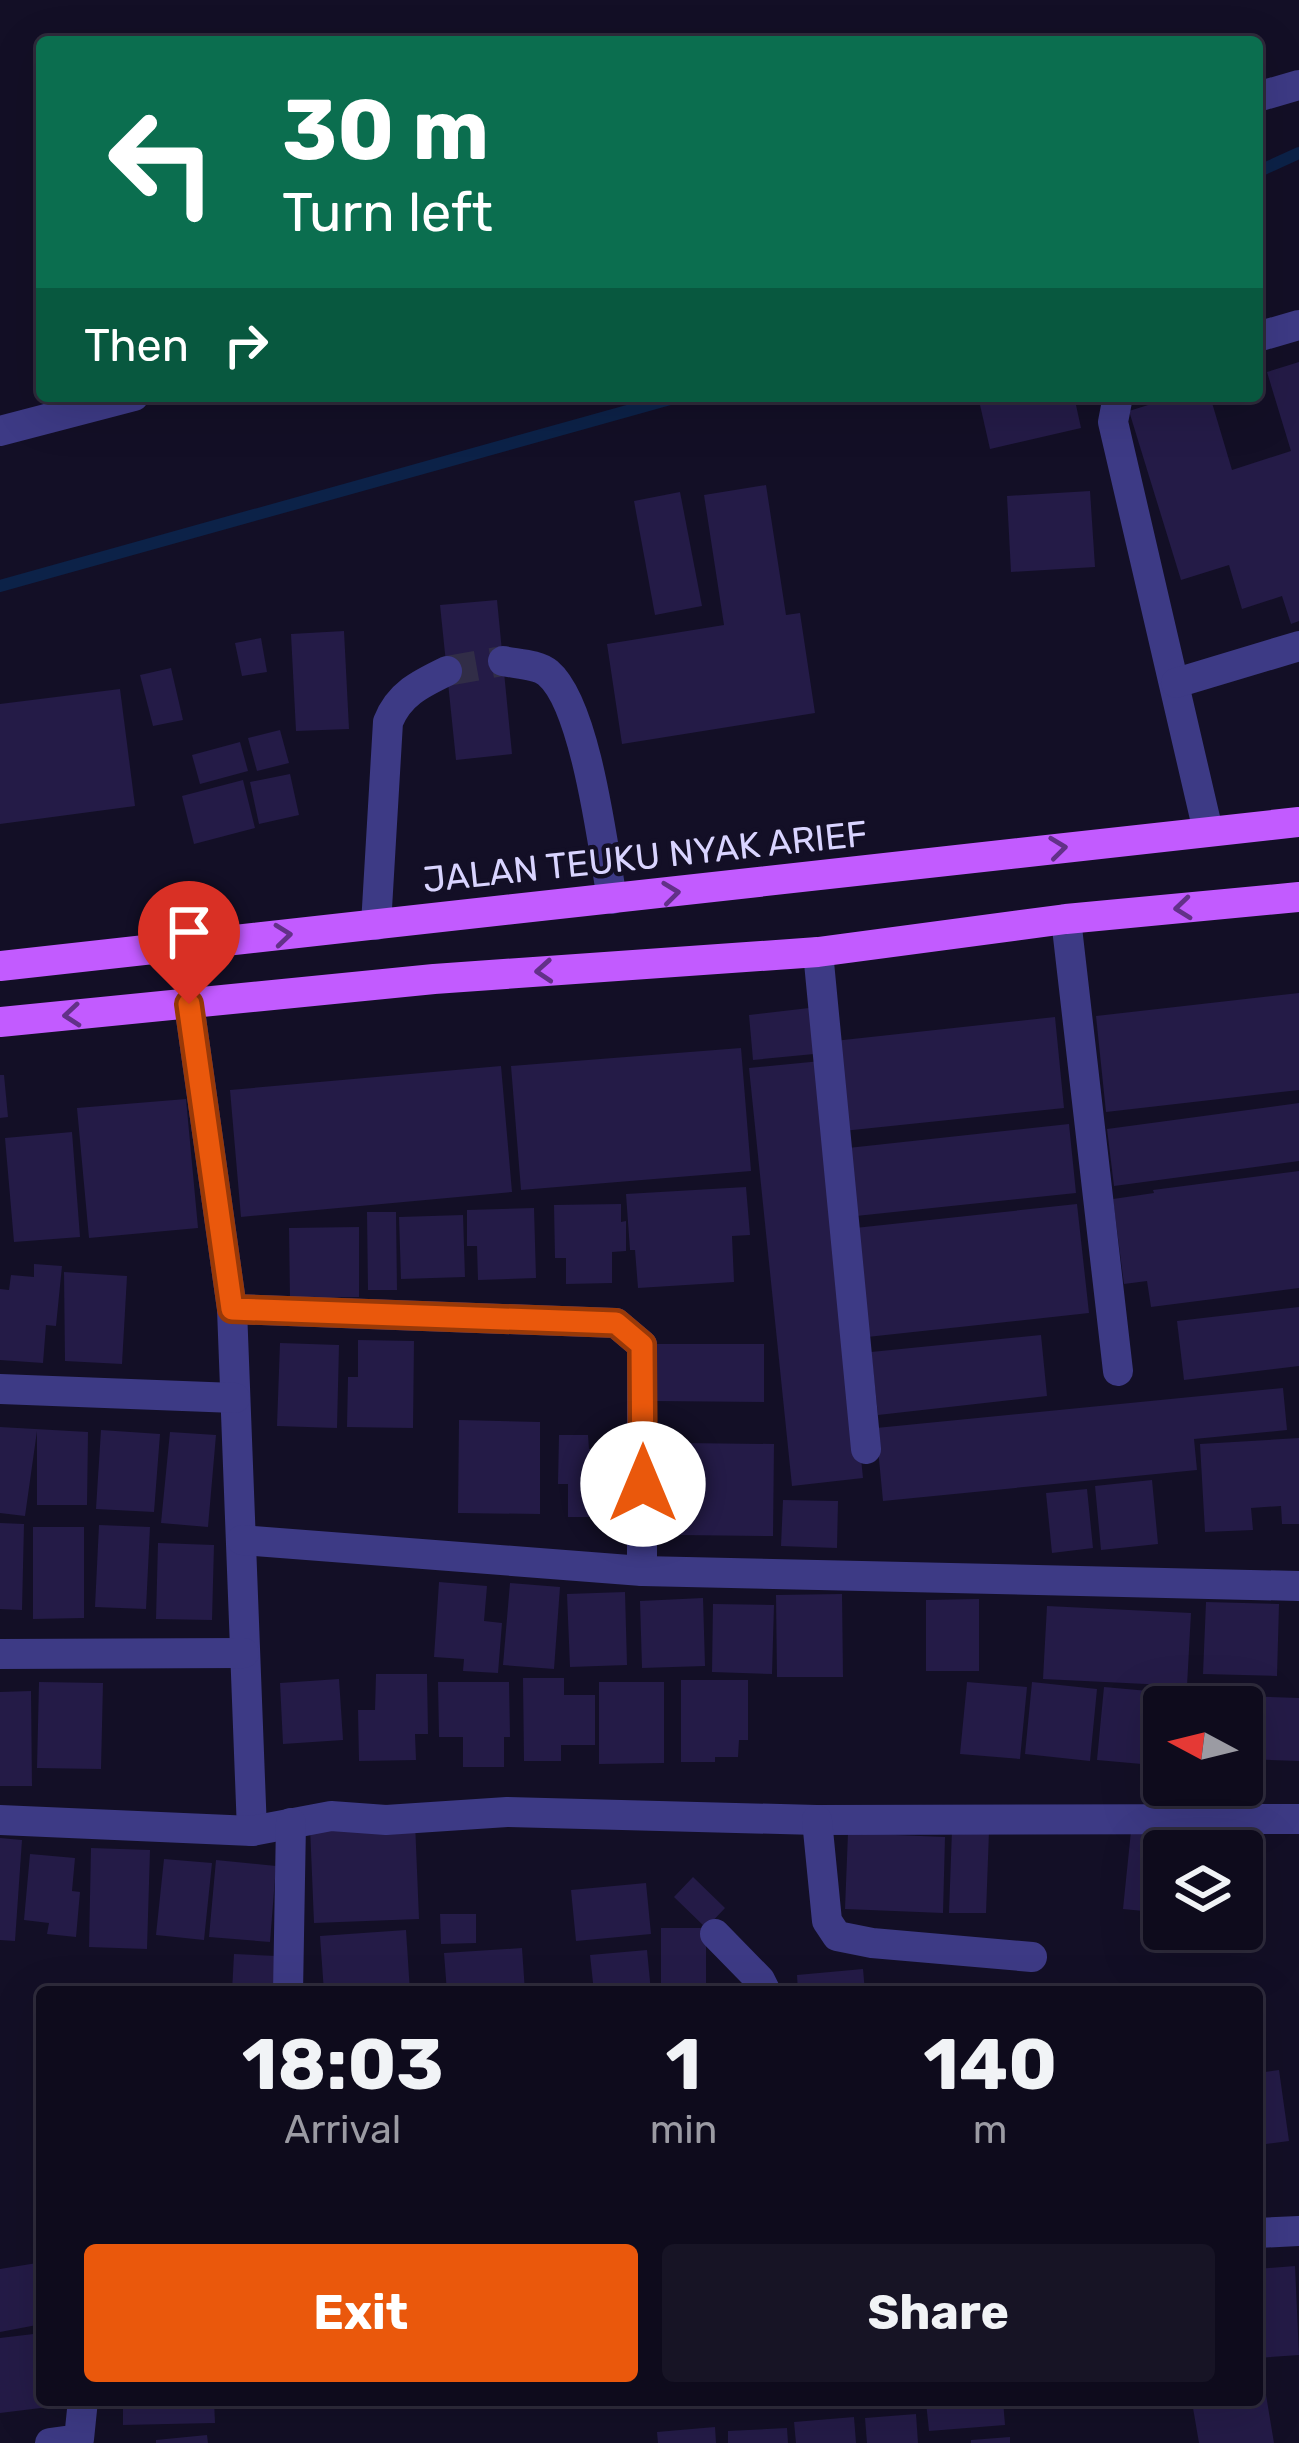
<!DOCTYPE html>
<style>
body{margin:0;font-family:Rubik,sans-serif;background:#171425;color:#f1f3f6;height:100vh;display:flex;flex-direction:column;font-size:45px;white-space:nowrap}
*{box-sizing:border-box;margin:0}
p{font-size:39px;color:#9b9ba3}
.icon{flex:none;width:66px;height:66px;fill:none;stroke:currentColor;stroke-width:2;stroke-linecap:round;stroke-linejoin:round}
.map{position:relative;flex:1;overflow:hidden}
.side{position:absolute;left:36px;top:1986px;width:1227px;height:420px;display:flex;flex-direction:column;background:#0e0b1c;border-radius:12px;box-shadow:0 12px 48px #0002,0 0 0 3px #2e2b3b}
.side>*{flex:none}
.guide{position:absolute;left:36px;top:36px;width:1227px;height:366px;border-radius:12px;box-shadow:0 12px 48px #0002,0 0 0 3px #2e2b3b;background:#0b6e4f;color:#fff;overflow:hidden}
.needle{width:78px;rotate:277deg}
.tools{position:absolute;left:1143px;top:1686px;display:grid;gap:24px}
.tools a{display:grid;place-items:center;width:120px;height:120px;border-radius:12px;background:#0e0b1c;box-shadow:0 12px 48px #0002,0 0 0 3px #2e2b3b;font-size:60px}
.pin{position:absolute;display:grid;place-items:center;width:102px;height:102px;color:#fff;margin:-123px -51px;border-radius:50% 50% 50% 0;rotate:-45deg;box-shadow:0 0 12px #0007}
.pin .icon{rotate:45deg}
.me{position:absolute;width:132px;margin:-66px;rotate:0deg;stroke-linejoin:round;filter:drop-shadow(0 0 9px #0008)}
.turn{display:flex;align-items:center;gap:42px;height:252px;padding:0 48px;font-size:54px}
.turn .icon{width:156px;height:156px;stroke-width:2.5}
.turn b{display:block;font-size:84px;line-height:102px}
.then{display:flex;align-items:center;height:114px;padding:0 48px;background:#0003;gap:24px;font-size:45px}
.eta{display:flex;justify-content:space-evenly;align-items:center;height:204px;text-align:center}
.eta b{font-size:72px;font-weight:700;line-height:84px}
.action{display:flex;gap:24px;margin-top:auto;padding:24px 48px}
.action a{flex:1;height:138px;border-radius:12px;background:#ea580c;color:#fff;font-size:48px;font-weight:700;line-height:138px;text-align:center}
.action a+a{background:#171425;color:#f1f3f6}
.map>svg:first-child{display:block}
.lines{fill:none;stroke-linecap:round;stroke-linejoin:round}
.stream{stroke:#0c2248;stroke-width:12}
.building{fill:#241b47}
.minor-tunnel{stroke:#312d47;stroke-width:30;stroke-dasharray:30 15;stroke-linecap:butt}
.minor{stroke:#3d3a85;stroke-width:30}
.major{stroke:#c25bff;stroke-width:30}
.oneway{stroke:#623188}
.route-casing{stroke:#983908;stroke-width:30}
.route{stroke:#ea580c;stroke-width:21}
.labels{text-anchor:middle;stroke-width:9;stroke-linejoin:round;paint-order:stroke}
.street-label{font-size:36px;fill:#d9d4ff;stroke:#130f26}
</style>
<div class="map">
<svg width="1299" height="2443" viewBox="0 0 1299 2443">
<rect width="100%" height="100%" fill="#130f26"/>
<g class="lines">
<g class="stream">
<polyline points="1257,172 1299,153"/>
<polyline points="0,586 681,396"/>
</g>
</g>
<g class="building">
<polygon points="1299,362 1299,621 1291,624 1282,596 1242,609 1229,565 1181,580 1129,411 1177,396 1210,396 1232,470 1291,451 1267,372"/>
<polygon points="978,396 1074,396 1081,428 990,449"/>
<polygon points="766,485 786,615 800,613 815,713 622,744 607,644 724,625 704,495"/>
<polygon points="1090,491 1095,567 1011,572 1007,496"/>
<polygon points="680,492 702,606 655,615 634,501"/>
<polygon points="497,600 512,754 456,760 440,605"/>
<polygon points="344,631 349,729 296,731 291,634"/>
<polygon points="261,638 267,672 242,676 235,643"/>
<polygon points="171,668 183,720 153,726 140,675"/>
<polygon points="120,689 135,806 0,824 0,704"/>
<polygon points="280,730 289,763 257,771 248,738"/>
<polygon points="240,742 248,771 200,784 192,755"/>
<polygon points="290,774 299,815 259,824 250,782"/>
<polygon points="243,780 255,828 194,844 182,796"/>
<polygon points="1299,993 1299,1090 1106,1112 1096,1016"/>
<polygon points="809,1008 814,1054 753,1060 749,1015"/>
<polygon points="1055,1017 1064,1108 843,1131 834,1041"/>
<polygon points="741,1048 751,1171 521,1190 511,1066"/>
<polygon points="821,1061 863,1478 792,1486 749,1068"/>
<polygon points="501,1066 512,1192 241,1217 230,1090"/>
<polygon points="0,1075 4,1075 8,1117 0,1118"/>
<polygon points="186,1099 198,1228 89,1238 77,1108"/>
<polygon points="1299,1103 1299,1161 1114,1186 1107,1129"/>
<polygon points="1069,1124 1076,1193 856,1216 848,1148"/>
<polygon points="72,1132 80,1237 14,1242 5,1138"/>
<polygon points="1299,1171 1299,1288 1151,1307 1147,1281 1124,1284 1113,1199 1154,1193 1153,1190"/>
<polygon points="746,1187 750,1235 732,1236 734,1282 638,1288 635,1250 630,1250 626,1194"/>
<polygon points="621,1204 621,1222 626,1221 626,1251 612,1252 612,1283 566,1284 566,1258 555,1258 554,1205"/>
<polygon points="1077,1204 1089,1313 867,1337 855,1228"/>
<polygon points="534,1208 536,1278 478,1280 477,1246 467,1246 467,1210"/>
<polygon points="367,1212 396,1212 397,1290 368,1290"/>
<polygon points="463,1215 465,1277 401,1279 399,1217"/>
<polygon points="359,1227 359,1297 290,1298 289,1228"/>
<polygon points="34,1264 62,1266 56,1326 46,1325 43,1363 0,1360 0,1289 9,1290 11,1275 34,1277"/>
<polygon points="64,1272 127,1276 122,1364 65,1361"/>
<polygon points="1299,1307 1299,1366 1184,1380 1177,1321"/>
<polygon points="1041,1335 1047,1396 878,1415 871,1352"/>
<polygon points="358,1340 414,1341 413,1428 347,1427 348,1377 358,1377"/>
<polygon points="280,1343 339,1345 337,1428 277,1426"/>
<polygon points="654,1344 764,1344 764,1402 654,1401"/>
<polygon points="1283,1388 1287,1430 1194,1439 1197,1470 883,1501 876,1428"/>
<polygon points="459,1420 540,1422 540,1514 458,1513"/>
<polygon points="0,1427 88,1432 87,1505 37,1505 37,1431 25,1516 0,1513"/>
<polygon points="101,1430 160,1434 154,1512 96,1509"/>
<polygon points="170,1432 216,1435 208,1527 161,1523"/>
<polygon points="559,1435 588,1435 589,1449 623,1450 623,1500 615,1500 615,1517 568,1517 568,1484 558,1484"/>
<polygon points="1299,1438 1299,1524 1282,1524 1281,1506 1251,1508 1253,1530 1205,1532 1200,1444"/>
<polygon points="681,1443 774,1444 773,1536 680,1535"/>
<polygon points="1152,1480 1158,1544 1101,1550 1095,1486"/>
<polygon points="1087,1489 1093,1548 1052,1553 1046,1493"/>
<polygon points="783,1500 838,1501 837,1548 781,1546"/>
<polygon points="0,1523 24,1524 22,1610 0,1609"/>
<polygon points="99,1525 150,1527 146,1609 95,1607"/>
<polygon points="33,1527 84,1527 84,1618 33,1619"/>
<polygon points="158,1543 214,1545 212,1620 156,1619"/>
<polygon points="439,1582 487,1586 484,1621 502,1623 498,1673 463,1671 464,1659 434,1657"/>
<polygon points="510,1583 560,1587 554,1669 503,1665"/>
<polygon points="625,1592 627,1665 570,1667 567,1594"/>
<polygon points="842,1594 843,1677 777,1677 776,1595"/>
<polygon points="703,1598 705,1666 642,1668 640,1601"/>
<polygon points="979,1599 979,1671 926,1671 926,1600"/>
<polygon points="1206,1602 1279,1604 1277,1676 1203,1674"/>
<polygon points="713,1604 774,1605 772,1674 712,1672"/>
<polygon points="1047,1606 1191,1613 1187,1686 1043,1679"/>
<polygon points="376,1674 427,1674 428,1734 415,1734 416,1760 359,1761 358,1710 375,1710"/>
<polygon points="523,1678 564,1678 564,1695 595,1695 595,1745 561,1745 561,1761 524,1761"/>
<polygon points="339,1679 343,1740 283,1744 280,1683"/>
<polygon points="681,1680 748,1680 748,1740 739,1740 738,1757 715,1757 715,1762 681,1762"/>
<polygon points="39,1682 103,1683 101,1769 37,1768"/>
<polygon points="438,1682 509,1682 510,1737 504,1737 504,1767 463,1767 463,1737 439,1737"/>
<polygon points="599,1682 664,1682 664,1763 599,1764"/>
<polygon points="967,1682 1027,1687 1020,1759 960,1754"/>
<polygon points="1032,1682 1097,1689 1090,1761 1025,1754"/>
<polygon points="1104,1687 1171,1693 1169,1707 1164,1707 1164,1766 1097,1760"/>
<polygon points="31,1691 32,1786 0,1786 0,1692"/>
<polygon points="1177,1692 1242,1695 1242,1707 1177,1707"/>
<polygon points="1246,1696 1299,1698 1299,1761 1244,1759"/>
<polygon points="415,1822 419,1919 314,1923 310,1826"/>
<polygon points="952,1830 989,1831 986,1913 949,1913"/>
<polygon points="1131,1831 1202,1838 1201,1851 1164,1851 1164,1913 1123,1909"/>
<polygon points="848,1833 945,1837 943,1913 845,1909"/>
<polygon points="0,1838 22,1840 15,1941 0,1940"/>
<polygon points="91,1848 150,1850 147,1949 89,1947"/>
<polygon points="30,1854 75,1858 72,1891 80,1892 76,1937 47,1934 49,1923 24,1920"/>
<polygon points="164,1859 212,1863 204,1940 156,1935"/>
<polygon points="216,1860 276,1866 270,1942 209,1937"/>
<polygon points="693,1877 725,1908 706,1928 706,1992 661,1992 661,1928 706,1928 674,1897"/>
<polygon points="646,1883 651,1934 576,1941 571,1890"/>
<polygon points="440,1914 476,1914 476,1943 441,1944"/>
<polygon points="406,1930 410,1992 324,1992 320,1936"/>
<polygon points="522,1948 525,1992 447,1992 444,1953"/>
<polygon points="647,1950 651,1992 594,1992 590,1955"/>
<polygon points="234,1954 277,1956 275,1992 232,1992"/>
<polygon points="863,1969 865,1992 798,1992 797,1975"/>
<polygon points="1279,2070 1289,2141 1257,2145 1257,2073"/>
<polygon points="37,2263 42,2324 0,2332 0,2269"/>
<polygon points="1295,2266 1299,2355 1257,2358 1257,2269"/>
<polygon points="42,2333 42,2400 56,2400 57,2406 0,2413 0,2338"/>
<polygon points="1266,2395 1274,2443 1199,2443 1193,2408 1257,2400"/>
<polygon points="123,2400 214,2400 215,2423 123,2425"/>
<polygon points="1003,2400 1005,2425 929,2431 926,2402"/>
<polygon points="916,2414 918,2443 867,2443 865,2418"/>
<polygon points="854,2417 856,2443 796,2443 794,2422"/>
<polygon points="715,2427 716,2443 658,2443 657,2432"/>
<polygon points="787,2428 788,2443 728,2443 728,2431"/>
<polygon points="207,2435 208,2443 156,2443 156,2440"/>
<polygon points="1010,2437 1010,2443 971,2443 971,2440"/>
</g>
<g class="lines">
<polyline class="minor-tunnel" points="447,671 503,661"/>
<g class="minor">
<polyline points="1257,97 1299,85"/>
<polyline points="1257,337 1299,325"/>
<polyline points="1118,396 1113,422 1208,831"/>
<polyline points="0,431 134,396"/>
<path d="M503,661C517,664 538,664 548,673C586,705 603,847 612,899"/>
<polyline points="1176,683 1299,646"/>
<polyline points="1066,919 1118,1371"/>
<path d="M376,925L388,722C399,694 420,684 447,671"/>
<polyline points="818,952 866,1449"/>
<polyline points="189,1004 232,1309 252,1831"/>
<polyline points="232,1309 616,1323 642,1345 642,1571"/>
<polyline points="0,1389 235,1398"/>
<polyline points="242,1540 642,1571 1299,1586"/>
<polyline points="0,1654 244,1653"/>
<polyline points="0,1820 252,1831 331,1816 386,1820 507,1812 817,1820 1299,1819"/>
<polyline points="817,1820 827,1921 837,1936 872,1943 1032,1957"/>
<polyline points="715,1934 760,1980 766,1992"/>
<polyline points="288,1992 291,1823"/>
<polyline points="1257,2233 1299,2231"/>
<polyline points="50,2443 79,2439 83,2400"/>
</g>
<g class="major">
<polyline points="0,966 1299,822"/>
<polyline points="0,1022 434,979 818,952 1066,919 1299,897"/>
</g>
</g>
<defs><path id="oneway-chevron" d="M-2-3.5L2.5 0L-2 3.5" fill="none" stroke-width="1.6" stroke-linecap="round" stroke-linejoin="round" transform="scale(3)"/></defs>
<g class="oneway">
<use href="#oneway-chevron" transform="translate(1058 848) rotate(-7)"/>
<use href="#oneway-chevron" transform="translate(671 893) rotate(-7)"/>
<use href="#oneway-chevron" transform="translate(1183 908) rotate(174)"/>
<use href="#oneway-chevron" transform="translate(283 935) rotate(-6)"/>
<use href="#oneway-chevron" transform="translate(544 971) rotate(176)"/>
<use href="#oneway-chevron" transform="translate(72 1015) rotate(175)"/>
</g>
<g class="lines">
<g class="route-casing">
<polyline id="route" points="189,1004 232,1309 616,1323 642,1345 643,1484"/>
</g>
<use href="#route" class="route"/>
</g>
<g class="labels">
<g class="street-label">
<text transform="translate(645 856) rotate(-6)" y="13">JALAN TEUKU NYAK ARIEF</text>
</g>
</g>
</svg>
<div class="tools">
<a><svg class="needle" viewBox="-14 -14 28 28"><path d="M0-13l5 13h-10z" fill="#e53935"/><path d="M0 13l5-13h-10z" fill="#9b9ba3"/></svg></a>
<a><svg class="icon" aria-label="layers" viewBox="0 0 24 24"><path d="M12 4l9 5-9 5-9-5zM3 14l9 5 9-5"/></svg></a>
</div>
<div class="pin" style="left:189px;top:1004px;background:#d93025"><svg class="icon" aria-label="arrive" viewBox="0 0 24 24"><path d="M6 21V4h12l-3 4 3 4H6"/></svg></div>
<svg class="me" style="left:643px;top:1484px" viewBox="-20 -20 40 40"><circle r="19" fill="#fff"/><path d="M0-13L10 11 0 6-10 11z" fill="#ea580c"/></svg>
<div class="guide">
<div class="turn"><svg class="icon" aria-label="left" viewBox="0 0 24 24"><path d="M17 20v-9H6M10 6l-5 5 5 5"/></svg><div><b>30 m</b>Turn left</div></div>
<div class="then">Then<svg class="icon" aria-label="right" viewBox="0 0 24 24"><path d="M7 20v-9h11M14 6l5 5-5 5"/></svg></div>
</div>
<section class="side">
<div class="eta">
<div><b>18:03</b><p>Arrival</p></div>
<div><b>1</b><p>min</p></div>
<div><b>140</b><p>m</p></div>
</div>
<div class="action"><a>Exit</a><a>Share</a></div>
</section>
</div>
